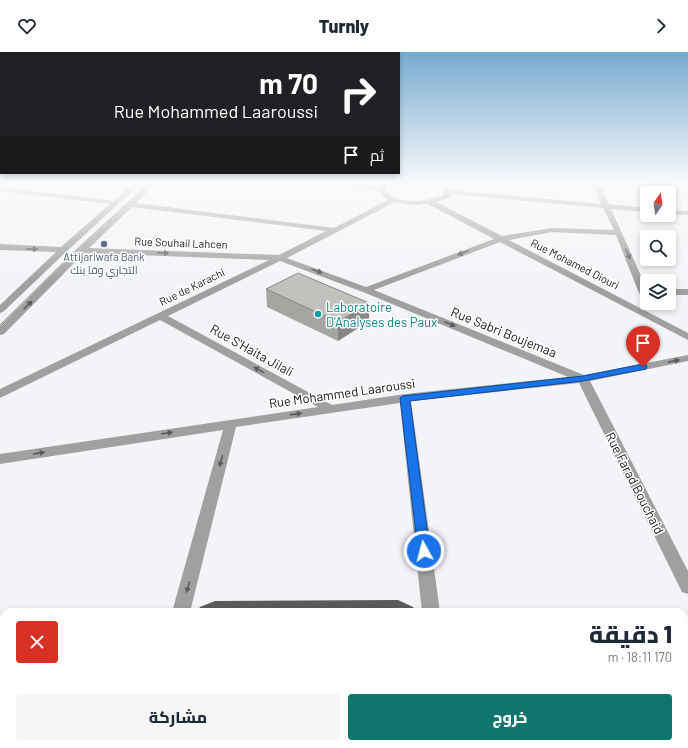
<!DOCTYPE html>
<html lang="ar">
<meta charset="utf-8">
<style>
body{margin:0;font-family:Barlow,Cairo,sans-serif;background:#f6f6f7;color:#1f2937;direction:rtl;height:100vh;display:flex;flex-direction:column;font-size:15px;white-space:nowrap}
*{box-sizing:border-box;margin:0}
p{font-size:13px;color:#747a83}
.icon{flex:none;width:22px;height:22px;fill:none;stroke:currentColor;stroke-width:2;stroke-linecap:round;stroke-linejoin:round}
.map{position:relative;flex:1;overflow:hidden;direction:ltr}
.panel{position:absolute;left:0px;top:556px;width:688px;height:140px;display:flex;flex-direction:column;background:#fff;border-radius:12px 12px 0 0;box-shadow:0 2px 6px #0003;direction:rtl}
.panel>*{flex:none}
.banner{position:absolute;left:0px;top:0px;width:400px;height:122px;box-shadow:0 2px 6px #0003;direction:rtl;background:#202124;color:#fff;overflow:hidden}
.needle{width:26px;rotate:13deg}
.buttons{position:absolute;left:640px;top:134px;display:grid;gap:8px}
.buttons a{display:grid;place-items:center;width:36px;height:36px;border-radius:4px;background:#fff;box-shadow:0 2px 6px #0003;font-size:20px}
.pin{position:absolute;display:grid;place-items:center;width:34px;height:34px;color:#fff;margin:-41px -17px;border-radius:50% 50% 50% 0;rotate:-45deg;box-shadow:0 0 4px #0007}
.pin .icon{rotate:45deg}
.me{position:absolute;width:44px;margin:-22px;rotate:353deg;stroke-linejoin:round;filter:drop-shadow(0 0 3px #0008)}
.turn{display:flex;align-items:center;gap:14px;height:84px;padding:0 16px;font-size:18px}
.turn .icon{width:52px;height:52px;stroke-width:2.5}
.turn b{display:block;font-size:28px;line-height:34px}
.then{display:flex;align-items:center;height:38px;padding:0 16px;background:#0003;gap:8px;font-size:15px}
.round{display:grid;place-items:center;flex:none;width:42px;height:42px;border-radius:4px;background:#f6f6f7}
.head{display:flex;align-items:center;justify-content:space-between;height:68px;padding:0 16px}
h1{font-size:24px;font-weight:800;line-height:30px}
.button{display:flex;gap:8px;margin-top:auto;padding:8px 16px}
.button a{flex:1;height:46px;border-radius:4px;background:#0f766e;color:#fff;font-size:16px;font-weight:800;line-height:46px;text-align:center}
.button a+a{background:#f6f6f7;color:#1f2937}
header{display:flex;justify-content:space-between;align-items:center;height:52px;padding:0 16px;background:#fff;font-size:18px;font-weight:800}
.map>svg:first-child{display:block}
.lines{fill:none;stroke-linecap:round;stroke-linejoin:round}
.minor{fill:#a19f9f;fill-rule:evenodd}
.major{fill:#5d5a5a;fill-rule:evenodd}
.tram{stroke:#86878a;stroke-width:1}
.wall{fill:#a7a5a2}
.shaded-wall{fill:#888684}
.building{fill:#c2c0bc;stroke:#888684}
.oneway{fill:#5b5a5b}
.route{fill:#1a73e8;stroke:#114b97}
.service-dot{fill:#5c6f8a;stroke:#fff;stroke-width:1.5}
.culture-dot{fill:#0f9aa8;stroke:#fff;stroke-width:1.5}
.labels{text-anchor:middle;stroke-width:3;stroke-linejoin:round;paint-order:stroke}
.far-street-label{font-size:11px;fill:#151617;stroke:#fff}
.far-service-label{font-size:11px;fill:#4e5e75;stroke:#fff}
.culture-label{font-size:13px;fill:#0d838f;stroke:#fff;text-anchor:start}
.street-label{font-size:13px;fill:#151617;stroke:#fff}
</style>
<header><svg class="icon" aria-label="forward" viewBox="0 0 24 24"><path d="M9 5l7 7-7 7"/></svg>Turnly<svg class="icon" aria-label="heart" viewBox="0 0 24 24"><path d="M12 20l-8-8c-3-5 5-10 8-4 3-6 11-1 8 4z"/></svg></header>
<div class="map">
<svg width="688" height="696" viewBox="0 0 688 696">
<rect width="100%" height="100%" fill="#f2f4f7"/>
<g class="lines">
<g class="minor">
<polygon points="133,132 140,132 66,200 3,260 0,261 0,253 56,200 0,198 0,192 61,195 110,152 0,139 0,135 114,149"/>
<path d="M148,132H155L136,151L334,176L388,148L383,145L378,138L339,134L336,132L380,134L381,132H388L385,138C397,154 427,150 443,143L444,139L439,132H446L451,138L601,152L592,132H599L609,152L647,156V160L611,157L647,237V243L644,244L639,241L616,183L552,180L509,188L688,281V288L500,190L374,238L584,323L688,303V309L590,329L688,519V542L682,540L579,331L411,349L440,560H422L400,351L236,375L190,560H172L223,378L0,412V402L318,355L160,268L0,346V337L269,208L84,201L4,282L0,283V274L79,196ZM450,142L603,156L614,178L552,176L502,184L436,150L449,146ZM395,150L411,153L428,152L494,187L366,235L287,206ZM132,155L326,179L279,203L89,196ZM280,209L363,240L568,325L405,342L332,353L168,264Z"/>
<polygon points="669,158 688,159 688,163 669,162"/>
<rect x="669" y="237" width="19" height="6"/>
<polygon points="139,692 159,692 158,696 138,696"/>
<rect x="436" y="692" width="20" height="4"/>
</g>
<g class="major">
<polygon points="398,548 413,555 416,560 197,560 200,555 215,549"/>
<rect x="684" y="566" width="4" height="16"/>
<rect x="0" y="569" width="4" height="16"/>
</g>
<polyline class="tram" points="0,273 76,198 148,132"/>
</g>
<polygon class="wall" points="266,237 369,251 369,269 338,289 267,255"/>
<polygon class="shaded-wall" points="369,251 369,269 338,289 338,270"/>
<polygon class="building" points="298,221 369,251 338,270 266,237"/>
<defs><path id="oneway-solid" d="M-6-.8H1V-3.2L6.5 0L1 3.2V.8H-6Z"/></defs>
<g class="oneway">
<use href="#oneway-solid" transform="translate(32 197) rotate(2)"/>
<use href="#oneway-solid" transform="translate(163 201) rotate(2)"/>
<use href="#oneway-solid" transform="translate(463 201) rotate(159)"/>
<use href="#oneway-solid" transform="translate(628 202) rotate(67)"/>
<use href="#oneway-solid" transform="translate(317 219) rotate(20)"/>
<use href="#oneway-solid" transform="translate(28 253) rotate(-45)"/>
<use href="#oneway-solid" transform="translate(450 272) rotate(22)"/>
<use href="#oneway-solid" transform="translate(674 309) rotate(-11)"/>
<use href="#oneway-solid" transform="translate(259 318) rotate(-151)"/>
<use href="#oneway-solid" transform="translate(296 362) rotate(-8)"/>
<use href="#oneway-solid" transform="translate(167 381) rotate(-9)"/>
<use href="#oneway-solid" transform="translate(39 401) rotate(-9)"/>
<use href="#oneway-solid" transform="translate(221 409) rotate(105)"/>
<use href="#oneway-solid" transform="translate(188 535) rotate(105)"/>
</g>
<linearGradient id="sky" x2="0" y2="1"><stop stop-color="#76aad0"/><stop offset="0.57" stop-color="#f9fafb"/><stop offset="1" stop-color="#f9fafb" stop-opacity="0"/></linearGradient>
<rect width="688" height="230" fill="url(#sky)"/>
<polygon class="route" points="643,312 646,313 647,315 646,317 583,329 410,349 430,499 428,502 424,504 419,502 418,499 400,346 402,344 583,324"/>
<circle class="service-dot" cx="104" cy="192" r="4"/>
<circle class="culture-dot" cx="318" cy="262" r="4"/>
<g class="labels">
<g class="far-street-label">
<text transform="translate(181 191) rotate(2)" y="4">Rue Souhail Lahcen</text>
<text transform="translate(575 212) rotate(27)" y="4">Rue Mohamed Diouri</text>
<text transform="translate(192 235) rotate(-26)" y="4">Rue de Karachi</text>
</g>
<g class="far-service-label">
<text x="104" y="209">Attijariwafa Bank<tspan x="104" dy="13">التجاري وفا بنك</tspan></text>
</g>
<g class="culture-label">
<text x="326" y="260">Laboratoire<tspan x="326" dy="15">D'Analyses des Paux</tspan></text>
</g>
<g class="street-label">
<text transform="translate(504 280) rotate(22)" y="5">Rue Sabri Boujemaa</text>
<text transform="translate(252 298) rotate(29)" y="5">Rue S'Haita Jilali</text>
<text transform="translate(342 341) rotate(-8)" y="5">Rue Mohammed Laaroussi</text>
<text transform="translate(635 431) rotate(63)" y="5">Rue Farad Bouchaid</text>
</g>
</g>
</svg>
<div class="buttons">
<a><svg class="needle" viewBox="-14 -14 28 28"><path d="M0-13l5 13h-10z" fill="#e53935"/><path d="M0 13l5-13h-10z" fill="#747a83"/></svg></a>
<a><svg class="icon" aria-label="search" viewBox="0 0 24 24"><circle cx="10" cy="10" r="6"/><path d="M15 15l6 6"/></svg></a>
<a><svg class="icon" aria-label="layers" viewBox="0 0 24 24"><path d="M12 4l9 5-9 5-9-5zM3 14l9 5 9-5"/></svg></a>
</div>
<div class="pin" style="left:643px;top:315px;background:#d93025"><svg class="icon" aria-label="arrive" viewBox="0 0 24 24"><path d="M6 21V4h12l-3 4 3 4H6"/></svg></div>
<svg class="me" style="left:424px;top:499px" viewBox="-20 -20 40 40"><circle r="17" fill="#1a73e8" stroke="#fff" stroke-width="3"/><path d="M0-11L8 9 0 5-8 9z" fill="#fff"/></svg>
<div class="banner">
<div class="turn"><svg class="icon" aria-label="right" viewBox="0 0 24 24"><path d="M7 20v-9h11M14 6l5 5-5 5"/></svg><div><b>70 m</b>Rue Mohammed Laaroussi</div></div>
<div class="then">ثم<svg class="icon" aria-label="arrive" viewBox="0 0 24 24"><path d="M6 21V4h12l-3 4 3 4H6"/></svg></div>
</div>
<section class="panel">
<div class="head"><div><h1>1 دقيقة</h1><p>170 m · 18:11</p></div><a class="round" style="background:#d93025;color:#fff"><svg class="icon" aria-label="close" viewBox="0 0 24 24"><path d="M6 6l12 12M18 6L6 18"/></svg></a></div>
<div class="button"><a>خروج</a><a>مشاركة</a></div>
</section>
</div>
